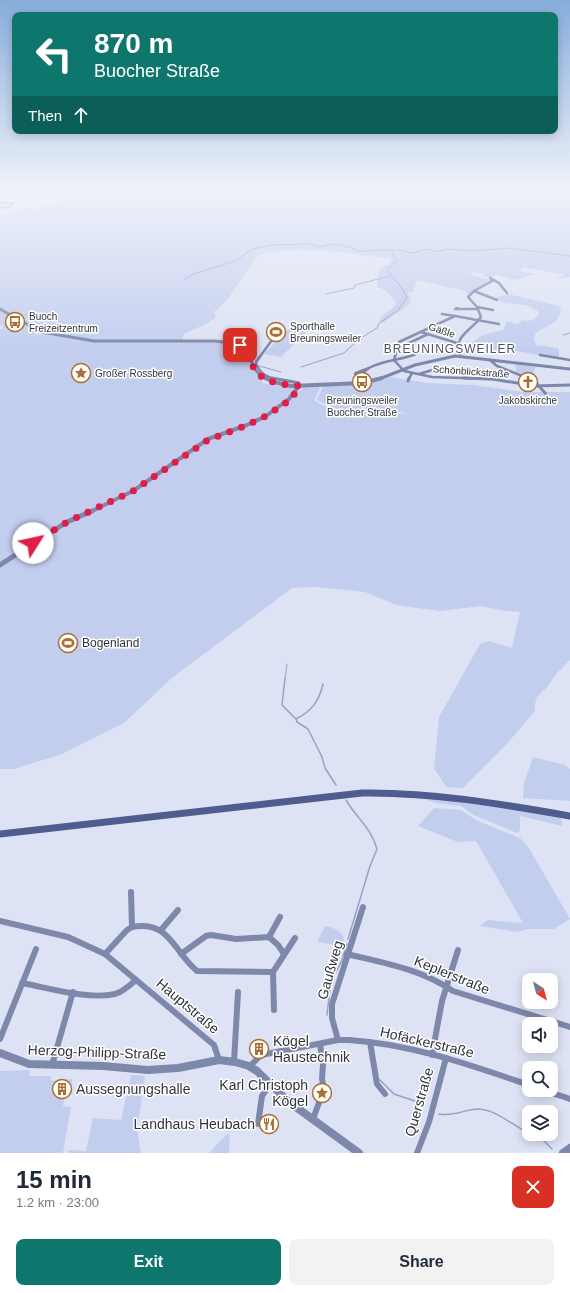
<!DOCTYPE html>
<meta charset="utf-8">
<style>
body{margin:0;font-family:Helvetica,sans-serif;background:#f2f2f3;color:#1f2937;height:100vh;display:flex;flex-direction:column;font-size:15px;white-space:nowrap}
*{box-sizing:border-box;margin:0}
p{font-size:13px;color:#747a83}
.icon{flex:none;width:22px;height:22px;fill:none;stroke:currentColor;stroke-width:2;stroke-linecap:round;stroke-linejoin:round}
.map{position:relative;height:1153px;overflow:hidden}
.sheet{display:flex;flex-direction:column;background:#fff;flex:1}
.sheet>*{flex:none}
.top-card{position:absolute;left:12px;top:12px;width:546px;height:122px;border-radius:8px;box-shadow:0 2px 10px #0003;background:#0f766e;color:#fff;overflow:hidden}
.needle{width:26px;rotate:144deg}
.fabs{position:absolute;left:522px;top:973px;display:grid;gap:8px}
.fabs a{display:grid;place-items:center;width:36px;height:36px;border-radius:8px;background:#fff;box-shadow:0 2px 10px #0003;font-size:20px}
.pin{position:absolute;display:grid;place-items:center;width:34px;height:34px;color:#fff;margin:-17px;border-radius:8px;box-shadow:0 2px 6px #0006}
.me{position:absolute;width:44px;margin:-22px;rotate:55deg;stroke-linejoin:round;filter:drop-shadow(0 0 3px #0008)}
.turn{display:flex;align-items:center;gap:14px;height:84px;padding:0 16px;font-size:18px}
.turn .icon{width:52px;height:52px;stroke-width:2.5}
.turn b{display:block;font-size:28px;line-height:34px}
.then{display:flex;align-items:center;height:38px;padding:0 16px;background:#0003;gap:8px;font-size:15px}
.round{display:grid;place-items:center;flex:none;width:42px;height:42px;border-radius:8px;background:#f2f2f3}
.summary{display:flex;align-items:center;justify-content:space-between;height:68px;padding:0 16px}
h1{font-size:24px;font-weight:700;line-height:30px}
.cta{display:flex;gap:8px;margin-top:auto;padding:8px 16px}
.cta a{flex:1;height:46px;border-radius:8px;background:#0f766e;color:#fff;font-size:16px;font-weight:700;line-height:46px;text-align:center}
.cta a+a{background:#f2f2f3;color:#1f2937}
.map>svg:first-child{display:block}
.green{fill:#c3ceef}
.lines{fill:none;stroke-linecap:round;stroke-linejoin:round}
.stream-far1{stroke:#96a2c8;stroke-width:1}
.stream{stroke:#96a2c8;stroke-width:1.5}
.minor-far3{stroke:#7e88aa;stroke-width:2}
.minor-far2{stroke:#7e88aa;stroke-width:2.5}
.minor-far1{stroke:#7e88aa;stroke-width:3}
.minor{stroke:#7e88aa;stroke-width:6}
.tertiary-far3{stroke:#7e88aa;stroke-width:3}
.tertiary-far2{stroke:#7e88aa;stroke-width:4}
.tertiary-far1{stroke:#7e88aa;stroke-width:5}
.tertiary{stroke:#7e88aa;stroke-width:8}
.secondary{stroke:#4f5c8d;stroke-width:7}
.route{stroke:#e11d48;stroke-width:7;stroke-dasharray:0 12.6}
.labels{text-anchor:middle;stroke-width:3;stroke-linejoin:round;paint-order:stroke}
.far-poi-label{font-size:10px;fill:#32343a;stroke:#fff;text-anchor:start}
.far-street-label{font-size:10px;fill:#32343a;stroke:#fff}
.far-quarter-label{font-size:12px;letter-spacing:1px;fill:#4f5462;stroke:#fff}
.poi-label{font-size:12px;fill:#32343a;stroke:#fff;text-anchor:start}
.near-street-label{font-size:14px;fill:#32343a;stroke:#fff}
.near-poi-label{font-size:14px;fill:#32343a;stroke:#fff;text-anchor:start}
</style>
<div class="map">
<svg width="570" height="1153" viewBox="0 0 570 1153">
<rect width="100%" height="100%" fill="#dde3f4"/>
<g class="green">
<polygon points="0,189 53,189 21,194 25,199 22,200 18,194 0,197"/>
<path d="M94,189H570V277L555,279L565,275L523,267L519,271L535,274L515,280L495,274L493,278L483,276V273L471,272L472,276L493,280L469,294L465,291L417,280L413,292H408L411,301L408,306L382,323L379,322C380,315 392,311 396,304C392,296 386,289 377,287L379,270L391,262L390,258C374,258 358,254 341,252C315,250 284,248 258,255L227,300L214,312L216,317L208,323L184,334L182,340L99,341L49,333L39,330L0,308V215L29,206L35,208L24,213C47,204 70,199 95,197L94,194H92V197H84V194L81,193H94Z"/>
<path d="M508,294L556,305L561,308C559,327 546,324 535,334L534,340L536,345L518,344L545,346L559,349V358L515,351L494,350L492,353L473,351L470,348C477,333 489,334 503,330L507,321L516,324L523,320C528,322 537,320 539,313C533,303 515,305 505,303C499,301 499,300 495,298Z"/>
<polygon points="0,310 40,333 34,336 43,334 93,342 222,342 240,345 249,354 252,366 262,378 262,383 297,388 295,392 277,408 248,424 216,435 124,495 58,525 0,563 0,329 4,328 0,325"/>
<polygon points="290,327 308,330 281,357 264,354"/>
<polygon points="516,364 536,367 533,374 525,373 524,375 515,371 517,368 515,367"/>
<polygon points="390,377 427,383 473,385 524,392 570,392 570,660 555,675 549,685 537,697 535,704 535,711 505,746 463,788 446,787 434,768 439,717 480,644 489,641 512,648 520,612 506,611 481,606 440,611 396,605 365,592 315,587 292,588 173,677 124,723 62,754 14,769 0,769 0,567 55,531 85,515 117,502 135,492 208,441 234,431 286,404 303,387 321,386 315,398 315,401 331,410 337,411 410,414 393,411 337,410 317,400 323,386 379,381"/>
<polygon points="533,757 565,765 570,769 570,801 523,798 524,783"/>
<polygon points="433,799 460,801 561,818 562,826 520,816 520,831 517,833 474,815 461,806 436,803 427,800"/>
<polygon points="434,808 461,810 476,820 520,838 529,848 570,919 554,929 528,929 518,932 480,926 488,920 523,923 476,841 458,842 418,826"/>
<path d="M325,926C335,928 347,932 343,946L317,942Z"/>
<polygon points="30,1070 29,1076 51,1076 51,1081 72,1079 71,1093 65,1094 63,1106 71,1107 63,1153 0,1153 0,1071"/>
<polygon points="131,1075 145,1076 137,1130 141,1153 68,1153 69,1150 86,1151 93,1118 121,1120"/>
<polygon points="227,1134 230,1135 229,1153 209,1153"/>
</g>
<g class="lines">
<g class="stream-far1">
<polyline points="235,196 244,189"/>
<polyline points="391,250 396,258"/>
<polyline points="186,281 185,279 194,274 235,261 253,249 271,245 309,244 320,247 332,244 349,247 358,251 400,250 411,253 429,249 435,252 448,249 471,251 508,248 570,256"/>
<polyline points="355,287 355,285 390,276"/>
<polyline points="326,294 354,288"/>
<polyline points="380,323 398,310 407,298 403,290 387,270 397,260"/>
<polyline points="563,335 570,333"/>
<polyline points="259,366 281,372"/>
<polyline points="301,367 344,353 358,340 377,328 379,323"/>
<polyline points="285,679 287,664"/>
</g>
<g class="stream">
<polyline points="285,678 282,705 296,719 297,722 308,729 322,757 325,768 336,785"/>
<path d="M296,719C312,711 319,701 323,684"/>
<path d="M346,800C357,819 370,826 377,849L370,866L348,939"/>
<polyline points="332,980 342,960 347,944"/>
<polyline points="327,1015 330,988"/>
<polyline points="380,1080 394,1094 424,1104"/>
<path d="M439,1114C455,1117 464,1109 479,1109C497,1110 513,1126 529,1133"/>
<polyline points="532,1134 541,1138 552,1149"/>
</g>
<polyline class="minor-far3" points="0,203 13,203 10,207 0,208"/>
<g class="minor-far2">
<polyline points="490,278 499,283 507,293"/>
<polyline points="474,291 497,300"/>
<polyline points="477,307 493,310"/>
<polygon points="457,308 458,309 455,309"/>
<polyline points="458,309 478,309"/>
<polyline points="442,314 455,316"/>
<polyline points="421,332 457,343"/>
<polyline points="405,345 428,334"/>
<polyline points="540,355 570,360"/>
<path d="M461,357C451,337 471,331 481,317L477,307L468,297L474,291L494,280"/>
<polyline points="491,361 497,366 530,379"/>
<path d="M369,368C386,359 399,361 416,354"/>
<polygon points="369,368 360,375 355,374 356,373"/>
<polyline points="419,374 439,368 476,371"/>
<path d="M275,379C265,376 258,372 256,362L272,340L283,331"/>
<polyline points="409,379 412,373"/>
<polyline points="492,379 432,377 404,371 394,360 399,342 455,316 499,324"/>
</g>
<g class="minor-far1">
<polyline points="272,378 299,383 299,386"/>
<polyline points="464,378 492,379 535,386 570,385"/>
<polyline points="528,378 537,384 546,394"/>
<polyline points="408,381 409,378"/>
</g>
<g class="minor">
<polyline points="0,921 68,937 105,954 214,1045 219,1060"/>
<path d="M132,927C170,920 173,951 197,971L273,972L295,938"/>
<polyline points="161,930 178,910"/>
<polyline points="269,937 280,917"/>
<polyline points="105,954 127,930 132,927 131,892"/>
<polyline points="181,954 206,936 211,935 236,939 269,937 278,945 284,954"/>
<path d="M347,954C384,963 421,969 453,991L570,1027"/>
<polyline points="273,972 274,1010"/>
<path d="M22,983C49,988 88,1000 115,994C123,992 130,985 136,980"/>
<polyline points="0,1039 36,949"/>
<polyline points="338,1040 332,1018 332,1004 363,907"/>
<polyline points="370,1042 377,1084 385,1094"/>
<polyline points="432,1055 442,1001 458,950"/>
<polyline points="234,1062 238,992"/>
<polyline points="52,1065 73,992"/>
<path d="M250,1066L261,1055L338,1040H349C411,1044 470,1065 529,1085"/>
<polyline points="543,1090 570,1099"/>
<polyline points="313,1119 324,1089 322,1079 323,1064 320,1044"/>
<polyline points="258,1124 262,1096 270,1084"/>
<polyline points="417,1153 429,1122 446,1058"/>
</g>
<g class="tertiary-far3">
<polyline points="0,309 41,332 94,341 215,341 238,344 244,347 250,354 253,367 261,376 268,379"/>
<polyline points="379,379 415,365 455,356 570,369"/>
</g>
<g class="tertiary-far2">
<polyline points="265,378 274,382 291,386 363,383 382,378"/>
<polyline points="90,512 133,491 208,439 247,425 266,416 289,399 299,386"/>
</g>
<polyline class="tertiary-far1" points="0,565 67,522 92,511"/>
<g class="tertiary">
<polyline points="0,1053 29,1064 103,1066 148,1070 178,1068 219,1060 235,1062 249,1066 257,1071 289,1102 359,1153"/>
<polyline points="563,1153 570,1148"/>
</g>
<path class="secondary" d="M0,834L362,793C432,792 501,804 570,816"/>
</g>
<linearGradient id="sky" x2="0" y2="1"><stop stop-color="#87addb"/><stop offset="0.54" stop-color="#f0f2fa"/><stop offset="1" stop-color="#f0f2fa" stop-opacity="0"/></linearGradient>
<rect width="570" height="351" fill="url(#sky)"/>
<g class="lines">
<path class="route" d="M33,543L67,522L133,491L208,440L247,425L266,416L290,400L300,386C284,385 262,383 254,368C248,358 253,354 240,345"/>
</g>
<defs>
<g id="bus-ring" transform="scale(1)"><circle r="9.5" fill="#fff" stroke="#ac6e33" stroke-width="1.5"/><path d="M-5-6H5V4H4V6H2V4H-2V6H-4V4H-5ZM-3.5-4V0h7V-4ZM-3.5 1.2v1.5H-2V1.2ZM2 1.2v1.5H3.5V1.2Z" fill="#ac6e33"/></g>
<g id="stadium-ring" transform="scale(1)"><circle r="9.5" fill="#fff" stroke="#ac6e33" stroke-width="1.5"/><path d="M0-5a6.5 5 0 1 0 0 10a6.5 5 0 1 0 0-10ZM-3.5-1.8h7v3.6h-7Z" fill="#ac6e33"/></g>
<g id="sight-ring" transform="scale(1)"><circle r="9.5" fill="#fff" stroke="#ac6e33" stroke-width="1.5"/><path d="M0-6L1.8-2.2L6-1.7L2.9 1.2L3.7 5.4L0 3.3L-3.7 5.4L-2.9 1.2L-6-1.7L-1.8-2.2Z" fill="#ac6e33"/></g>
<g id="church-ring" transform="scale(1)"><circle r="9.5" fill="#fff" stroke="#ac6e33" stroke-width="1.5"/><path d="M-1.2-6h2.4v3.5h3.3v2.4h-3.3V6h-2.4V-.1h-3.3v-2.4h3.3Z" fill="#ac6e33"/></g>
<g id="building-ring" transform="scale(1)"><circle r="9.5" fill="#fff" stroke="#ac6e33" stroke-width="1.5"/><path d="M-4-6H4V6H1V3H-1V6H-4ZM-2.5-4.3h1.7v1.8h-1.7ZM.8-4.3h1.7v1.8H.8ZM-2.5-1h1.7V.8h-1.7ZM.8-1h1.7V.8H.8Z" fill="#ac6e33"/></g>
<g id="restaurant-ring" transform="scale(1)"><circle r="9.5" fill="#fff" stroke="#ac6e33" stroke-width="1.5"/><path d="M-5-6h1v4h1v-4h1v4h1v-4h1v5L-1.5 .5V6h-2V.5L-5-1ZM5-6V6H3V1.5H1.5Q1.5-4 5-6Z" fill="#ac6e33"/></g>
</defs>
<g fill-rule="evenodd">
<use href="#bus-ring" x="15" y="322"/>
<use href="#stadium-ring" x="276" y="332"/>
<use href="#sight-ring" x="81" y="373"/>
<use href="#bus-ring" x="362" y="382"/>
<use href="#church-ring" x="528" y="382"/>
<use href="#stadium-ring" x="68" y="643"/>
<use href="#building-ring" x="259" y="1049"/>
<use href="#building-ring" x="62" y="1089"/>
<use href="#sight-ring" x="322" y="1093"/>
<use href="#restaurant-ring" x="269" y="1124"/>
</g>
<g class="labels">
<g class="far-poi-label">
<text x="29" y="320">Buoch<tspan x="29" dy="12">Freizeitzentrum</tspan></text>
<text x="290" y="330">Sporthalle<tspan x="290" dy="12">Breuningsweiler</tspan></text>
<text x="95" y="377">Großer Rossberg</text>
<text x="362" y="404" text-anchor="middle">Breuningsweiler<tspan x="362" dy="12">Buocher Straße</tspan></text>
<text x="528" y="404" text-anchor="middle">Jakobskirche</text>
</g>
<g class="far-street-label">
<text transform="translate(442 330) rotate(18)" y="4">Gäßle</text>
<text transform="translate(471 371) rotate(4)" y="4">Schönblickstraße</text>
</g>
<g class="far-quarter-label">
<text x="450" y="353">BREUNINGSWEILER</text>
</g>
<g class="poi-label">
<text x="82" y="647">Bogenland</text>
</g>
<g class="near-street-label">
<text transform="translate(330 970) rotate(-74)" y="5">Gaußweg</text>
<text transform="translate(452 975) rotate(22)" y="5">Keplerstraße</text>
<text transform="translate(188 1006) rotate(40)" y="5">Hauptstraße</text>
<text transform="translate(427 1042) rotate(13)" y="5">Hofäckerstraße</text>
<text transform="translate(97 1052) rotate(2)" y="5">Herzog-Philipp-Straße</text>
<text transform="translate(419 1102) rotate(-74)" y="5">Querstraße</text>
</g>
<g class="near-poi-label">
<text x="273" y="1046">Kögel<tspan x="273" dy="16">Haustechnik</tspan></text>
<text x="308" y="1090" text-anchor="end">Karl Christoph<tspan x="308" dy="16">Kögel</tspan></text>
<text x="76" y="1094">Aussegnungshalle</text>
<text x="255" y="1129" text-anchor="end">Landhaus Heubach</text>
</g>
</g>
</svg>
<div class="fabs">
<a><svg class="needle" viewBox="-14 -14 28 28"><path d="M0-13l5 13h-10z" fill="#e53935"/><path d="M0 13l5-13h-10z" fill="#747a83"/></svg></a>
<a><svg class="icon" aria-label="sound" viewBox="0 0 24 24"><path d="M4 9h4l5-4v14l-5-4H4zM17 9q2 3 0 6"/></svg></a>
<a><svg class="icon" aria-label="search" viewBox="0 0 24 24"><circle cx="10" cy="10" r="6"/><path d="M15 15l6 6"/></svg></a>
<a><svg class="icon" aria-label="layers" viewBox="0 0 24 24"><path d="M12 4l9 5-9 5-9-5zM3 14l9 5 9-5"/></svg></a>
</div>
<div class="pin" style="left:240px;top:345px;background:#d93025"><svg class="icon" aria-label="arrive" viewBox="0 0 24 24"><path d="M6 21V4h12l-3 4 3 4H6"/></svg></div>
<svg class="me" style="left:33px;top:543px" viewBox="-20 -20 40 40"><circle r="19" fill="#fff"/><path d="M0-13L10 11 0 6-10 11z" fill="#e11d48"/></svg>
<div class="top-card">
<div class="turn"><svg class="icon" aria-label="left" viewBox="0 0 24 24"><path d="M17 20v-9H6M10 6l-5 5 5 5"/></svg><div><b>870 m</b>Buocher Straße</div></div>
<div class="then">Then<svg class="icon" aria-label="ahead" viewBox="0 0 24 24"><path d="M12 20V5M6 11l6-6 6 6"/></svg></div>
</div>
</div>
<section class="sheet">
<div class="summary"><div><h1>15 min</h1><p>1.2 km · 23:00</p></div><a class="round" style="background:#d93025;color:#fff"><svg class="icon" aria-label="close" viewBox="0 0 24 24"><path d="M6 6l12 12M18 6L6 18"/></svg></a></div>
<div class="cta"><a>Exit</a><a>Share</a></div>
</section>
